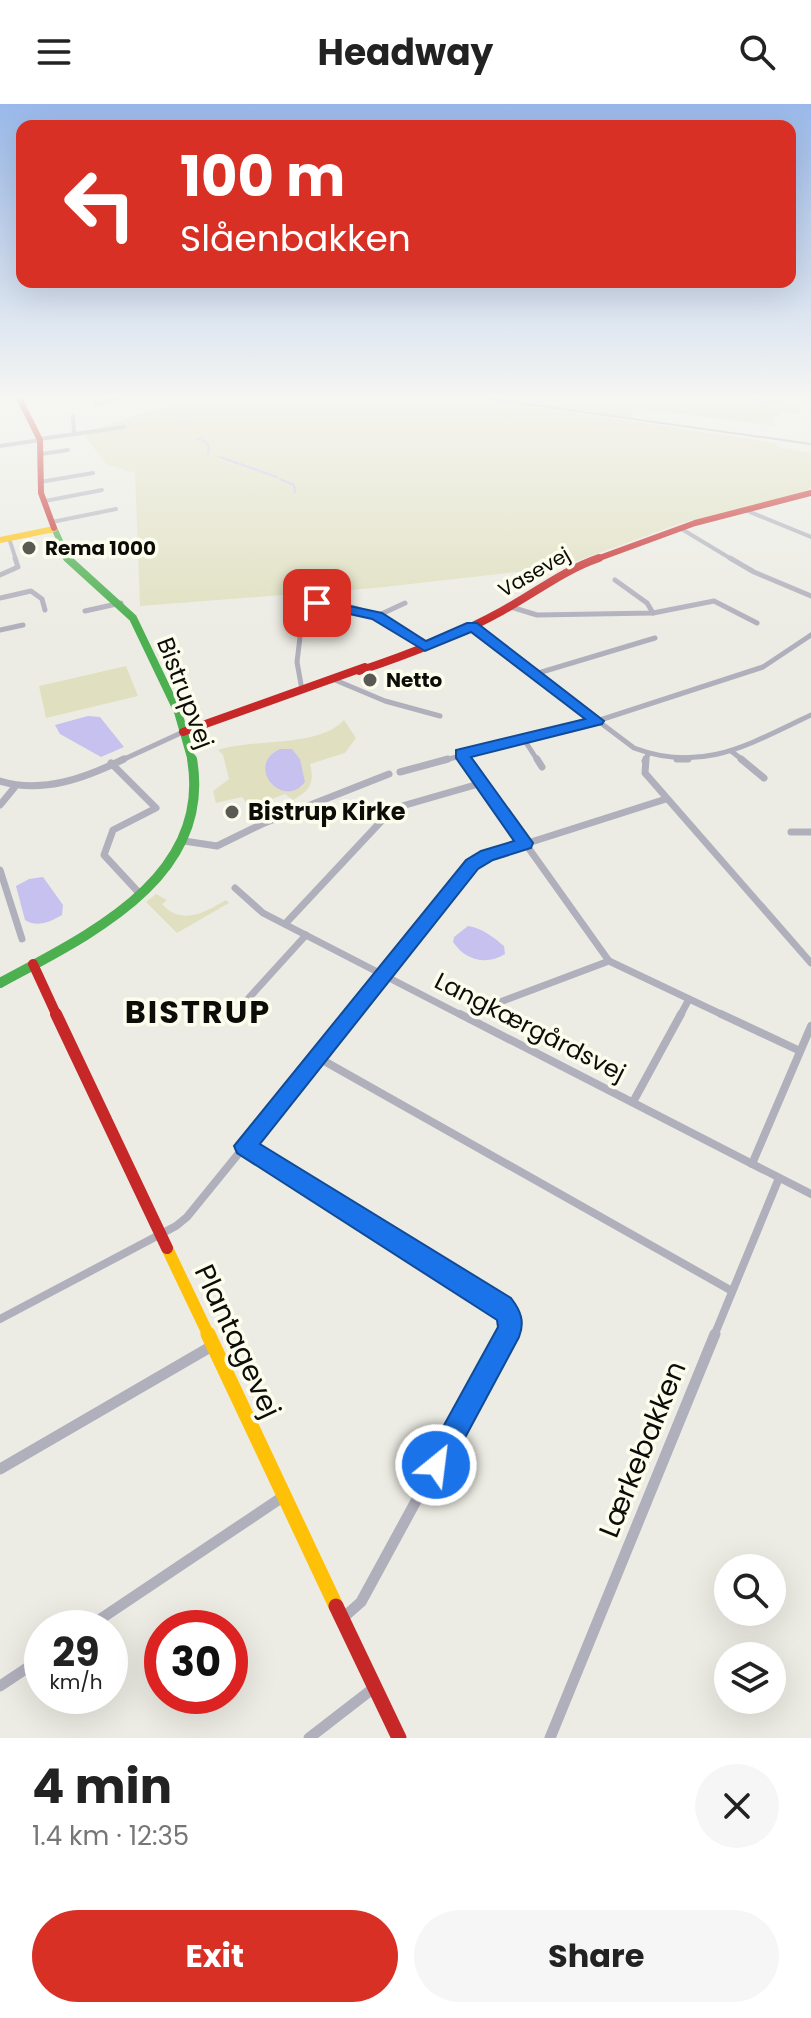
<!DOCTYPE html>
<meta charset="utf-8">
<style>
body{margin:0;font-family:Poppins,sans-serif;background:#f6f6f6;color:#222;height:100vh;display:flex;flex-direction:column;font-size:30px;white-space:nowrap}
*{box-sizing:border-box;margin:0}
p{font-size:26px;color:#767676}
.icon{flex:none;width:44px;height:44px;fill:none;stroke:currentColor;stroke-width:2;stroke-linecap:round;stroke-linejoin:round}
.map{position:relative;height:1634px;overflow:hidden}
.side{display:flex;flex-direction:column;background:#fff;flex:1}
.side>*{flex:none}
.hud{position:absolute;left:16px;top:16px;width:780px;height:168px;border-radius:16px;box-shadow:0 8px 32px #0002;background:#d93025;color:#fff;overflow:hidden}
.fabs{position:absolute;left:714px;top:1450px;display:grid;gap:16px}
.fabs a{display:grid;place-items:center;width:72px;height:72px;border-radius:50%;background:#fff;box-shadow:0 8px 32px #0002;font-size:40px}
.speed{position:absolute;left:24px;top:1506px;display:flex;gap:16px;font-size:40px;font-weight:700;text-align:center}
.speed>*{display:grid;place-content:center;width:104px;height:104px;border-radius:50%;background:#fff;box-shadow:0 8px 32px #0002;line-height:1}
.speed small{font-size:20px;font-weight:400}
.speed .limit{border:12px solid #d22;background:#fff;color:#111}
.pin{position:absolute;display:grid;place-items:center;width:68px;height:68px;color:#fff;margin:-34px;border-radius:16px;box-shadow:0 4px 12px #0006}
.me{position:absolute;width:88px;margin:-44px;rotate:29deg;stroke-linejoin:round;filter:drop-shadow(0 0 6px #0008)}
.turn{display:flex;align-items:center;gap:28px;height:168px;padding:0 32px;font-size:36px}
.turn .icon{width:104px;height:104px;stroke-width:2.5}
.turn b{display:block;font-size:56px;line-height:68px}
.round{display:grid;place-items:center;flex:none;width:84px;height:84px;border-radius:42px;background:#f6f6f6}
.headline{display:flex;align-items:center;justify-content:space-between;height:136px;padding:0 32px}
h1{font-size:48px;font-weight:700;line-height:60px}
.action{display:flex;gap:16px;margin-top:auto;padding:16px 32px}
.action a{flex:1;height:92px;border-radius:48px;background:#d93025;color:#fff;font-size:32px;font-weight:700;line-height:92px;text-align:center}
.action a+a{background:#f6f6f6;color:#222}
header{display:flex;justify-content:space-between;align-items:center;height:104px;padding:0 32px;background:#fff;font-size:36px;font-weight:700}
.map>svg:first-child{display:block}
.green{fill:#e0e0c1}
.water{fill:#c6c1ee}
.lines{fill:none;stroke-linecap:round;stroke-linejoin:round}
.stream{stroke:#c6c1ee;stroke-width:2}
.street-far4{stroke:#b0afbc;stroke-width:4}
.street-far3{stroke:#b0afbc;stroke-width:5}
.street-far2{stroke:#b0afbc;stroke-width:7}
.street-far1{stroke:#b0afbc;stroke-width:8}
.street{stroke:#b0afbc;stroke-width:11}
.fast-far2{stroke:#4caf50;stroke-width:6}
.fast-far1{stroke:#4caf50;stroke-width:8}
.fast{stroke:#4caf50;stroke-width:10}
.slow-far2{stroke:#ffc107;stroke-width:6}
.slow-far1{stroke:#ffc107;stroke-width:12}
.slow{stroke:#ffc107;stroke-width:15}
.jam-far4{stroke:#c62828;stroke-width:6}
.jam-far3{stroke:#c62828;stroke-width:8}
.jam-far2{stroke:#c62828;stroke-width:10}
.jam-far1{stroke:#c62828;stroke-width:12}
.jam{stroke:#c62828;stroke-width:15}
.tram{stroke:#b0aeb3;stroke-width:2}
.route{fill:#1a73e8;stroke:#114b97;stroke-width:2}
.poi-dot{fill:#5a5a55;stroke:#fdfdee;stroke-width:3}
.labels{text-anchor:middle;stroke-width:7;stroke-linejoin:round;paint-order:stroke}
.far-poi-label{font-size:20px;font-weight:bold;fill:#0c0c08;stroke:#fdfdee;text-anchor:start}
.far-street-label{font-size:20px;fill:#0c0c08;stroke:#fdfdee}
.street-label{font-size:24px;fill:#0c0c08;stroke:#fdfdee}
.poi-label{font-size:24px;font-weight:bold;fill:#0c0c08;stroke:#fdfdee;text-anchor:start}
.near-street-label{font-size:28px;fill:#0c0c08;stroke:#fdfdee}
.district-label{font-size:32px;font-weight:bold;letter-spacing:2px;fill:#0c0c08;stroke:#fdfdee}
</style>
<header><svg class="icon" aria-label="menu" viewBox="0 0 24 24"><path d="M4 6h16M4 12h16M4 18h16"/></svg>Headway<svg class="icon" aria-label="search" viewBox="0 0 24 24"><circle cx="10" cy="10" r="6"/><path d="M15 15l6 6"/></svg></header>
<div class="map">
<svg width="811" height="1634" viewBox="0 0 811 1634">
<rect width="100%" height="100%" fill="#ecece4"/>
<g class="green">
<polygon points="190,294 476,294 776,339 777,343 811,349 811,382 805,389 681,419 561,463 375,484 140,502 135,369 106,360 83,329"/>
<polygon points="503,294 809,295 799,310 783,308 773,314 775,322 632,304 634,315"/>
<polygon points="126,562 138,592 46,614 39,582"/>
<path d="M344,616L356,634L345,649L310,660C315,679 310,687 293,696L285,690L261,699L247,700L242,693L216,699L213,687L229,675L223,651L218,646C255,634 318,644 344,616Z"/>
<path d="M156,790L167,796L162,800C181,821 202,810 226,796L229,799L177,829L146,798Z"/>
</g>
<g class="water">
<polygon points="88,612 100,613 124,643 101,653 60,630 55,621"/>
<path d="M280,645H292L300,655L305,678C282,707 244,661 280,645Z"/>
<path d="M43,773L63,801L62,811C50,818 37,824 25,816L16,782L29,775Z"/>
<path d="M468,822C482,824 493,833 504,842L505,850C486,862 465,856 453,838L454,833Z"/>
</g>
<g class="lines">
<g class="stream">
<polyline points="743,294 779,298"/>
<polyline points="182,316 187,319"/>
<polyline points="197,335 201,334 209,342 208,350"/>
<polyline points="220,353 277,373"/>
<polyline points="280,375 294,381 295,388"/>
</g>
<g class="street-far4">
<polyline points="95,294 96,300 120,294"/>
<polyline points="73,312 74,329"/>
<polyline points="40,335 124,323"/>
<polyline points="0,342 40,336"/>
<polyline points="41,350 68,346"/>
<polyline points="40,378 93,369"/>
<polyline points="45,397 102,386"/>
<polyline points="745,406 811,433"/>
<polyline points="52,418 116,405"/>
<polyline points="680,424 733,456"/>
<polyline points="9,434 16,456"/>
</g>
<g class="street-far3">
<polyline points="730,454 754,468 811,492"/>
<polyline points="0,471 18,463 15,454"/>
<polyline points="615,476 647,499 653,509"/>
<polyline points="0,494 31,487 42,495 45,506"/>
<polyline points="511,503 537,511 653,509 714,497 757,519"/>
<polyline points="85,507 121,499"/>
<polyline points="377,512 405,499"/>
<path d="M472,522L634,644C703,670 749,640 811,611"/>
<polyline points="0,526 23,521"/>
<polyline points="535,570 655,534"/>
<polyline points="335,576 385,597 440,612"/>
<path d="M302,586L297,558L303,508C336,482 398,523 425,543"/>
<polyline points="523,634 538,657"/>
<polyline points="731,647 744,657"/>
<polyline points="461,650 466,657"/>
<polyline points="120,657 183,628"/>
<polyline points="441,657 597,617 763,563 811,531"/>
<polyline points="644,657 648,651"/>
</g>
<g class="street-far2">
<polyline points="465,655 609,857 725,912"/>
<polyline points="537,655 542,663"/>
<polyline points="646,655 645,669 811,859"/>
<polyline points="677,655 688,655"/>
<polyline points="741,655 764,674"/>
<polyline points="111,659 156,704 113,726 104,751 141,791"/>
<polyline points="400,668 448,655"/>
<path d="M0,677C43,690 85,674 124,655"/>
<polyline points="0,701 14,684"/>
<polyline points="791,728 811,728"/>
<polyline points="184,737 217,742 262,720 389,670"/>
<polyline points="0,766 22,835"/>
<polyline points="235,784 263,809 463,912"/>
<polyline points="285,820 388,710 402,702 482,679"/>
<polyline points="246,897 306,831"/>
<polyline points="350,912 472,761 487,752 666,695"/>
<polyline points="475,912 487,903 609,857"/>
<polyline points="680,912 689,895"/>
</g>
<g class="street-far1">
<polyline points="460,910 811,1090"/>
<polyline points="721,910 800,947"/>
<polyline points="470,915 477,910"/>
<polyline points="317,953 732,1187"/>
<polyline points="633,998 681,910"/>
<path d="M245,1042L502,1203C509,1213 512,1221 506,1232"/>
<polyline points="752,1060 811,922"/>
<polyline points="0,1215 176,1122 187,1113 352,910"/>
<polyline points="714,1232 779,1074"/>
</g>
<g class="street">
<polyline points="0,1365 212,1242"/>
<polyline points="344,1513 361,1498 507,1230"/>
<polyline points="87,1524 284,1392"/>
<polyline points="0,1582 42,1554"/>
<polyline points="309,1634 375,1583"/>
<polyline points="550,1634 715,1230"/>
</g>
<polyline class="fast-far2" points="54,424 69,456"/>
<polyline class="fast-far1" points="67,454 133,514 178,608 192,657"/>
<path class="fast" d="M0,879C86,832 213,775 192,655"/>
<polyline class="slow-far2" points="0,436 54,425"/>
<polyline class="slow-far1" points="167,1144 209,1232"/>
<polyline class="slow" points="208,1230 336,1502"/>
<g class="jam-far4">
<polyline points="19,294 40,336 41,389 54,424"/>
<polyline points="594,456 695,419 811,389"/>
</g>
<g class="jam-far3">
<path d="M359,567C407,551 457,532 502,507C535,489 564,466 599,454"/>
<polyline points="183,628 365,563"/>
</g>
<polyline class="jam-far2" points="33,860 57,912"/>
<polyline class="jam-far1" points="56,910 167,1144"/>
<polyline class="jam" points="336,1502 399,1634"/>
<polyline class="tram" points="484,294 811,340"/>
</g>
<linearGradient id="sky" x2="0" y2="1"><stop stop-color="#9ab9ea"/><stop offset="0.56" stop-color="#f6f6f3"/><stop offset="1" stop-color="#f6f6f3" stop-opacity="0"/></linearGradient>
<rect width="811" height="523" fill="url(#sky)"/>
<path class="route" d="M317,495L382,509L426,537L467,519H477L604,617L602,620L471,653L533,739L531,744L493,756L478,765L260,1040L511,1194C521,1207 525,1218 519,1233L445,1371L436,1375L426,1371L422,1361L498,1223L497,1216L237,1049L234,1042L466,756L481,747L514,737L456,654V646L585,615L471,528L425,547L372,515L313,502V496Z"/>
<g class="poi-dot">
<circle cx="29" cy="444" r="8"/>
<circle cx="370" cy="576" r="8"/>
<circle cx="232" cy="708" r="8"/>
</g>
<g class="labels">
<g class="far-poi-label">
<text x="45" y="451">Rema 1000</text>
<text x="386" y="583">Netto</text>
</g>
<g class="far-street-label">
<text transform="translate(534 468) rotate(-30)" y="7">Vasevej</text>
</g>
<g class="street-label">
<text transform="translate(185 589) rotate(69)" y="8">Bistrupvej</text>
<text transform="translate(530 923) rotate(27)" y="8">Langkærgårdsvej</text>
</g>
<g class="poi-label">
<text x="248" y="716">Bistrup Kirke</text>
</g>
<g class="near-street-label">
<text transform="translate(238 1237) rotate(65)" y="10">Plantagevej</text>
<text transform="translate(642 1345) rotate(-68)" y="10">Lærkebakken</text>
</g>
<g class="district-label">
<text x="198" y="919">BISTRUP</text>
</g>
</g>
</svg>
<div class="fabs">
<a><svg class="icon" aria-label="search" viewBox="0 0 24 24"><circle cx="10" cy="10" r="6"/><path d="M15 15l6 6"/></svg></a>
<a><svg class="icon" aria-label="layers" viewBox="0 0 24 24"><path d="M12 4l9 5-9 5-9-5zM3 14l9 5 9-5"/></svg></a>
</div>
<div class="speed"><div>29<small>km/h</small></div><div class="limit">30</div></div>
<div class="pin" style="left:317px;top:499px;background:#d93025"><svg class="icon" aria-label="arrive" viewBox="0 0 24 24"><path d="M6 21V4h12l-3 4 3 4H6"/></svg></div>
<svg class="me" style="left:436px;top:1361px" viewBox="-20 -20 40 40"><circle r="17" fill="#1a73e8" stroke="#fff" stroke-width="3"/><path d="M0-11L8 9 0 5-8 9z" fill="#fff"/></svg>
<div class="hud">
<div class="turn"><svg class="icon" aria-label="left" viewBox="0 0 24 24"><path d="M17 20v-9H6M10 6l-5 5 5 5"/></svg><div><b>100 m</b>Slåenbakken</div></div>
</div>
</div>
<section class="side">
<div class="headline"><div><h1>4 min</h1><p>1.4 km · 12:35</p></div><a class="round"><svg class="icon" aria-label="close" viewBox="0 0 24 24"><path d="M6 6l12 12M18 6L6 18"/></svg></a></div>
<div class="action"><a>Exit</a><a>Share</a></div>
</section>
